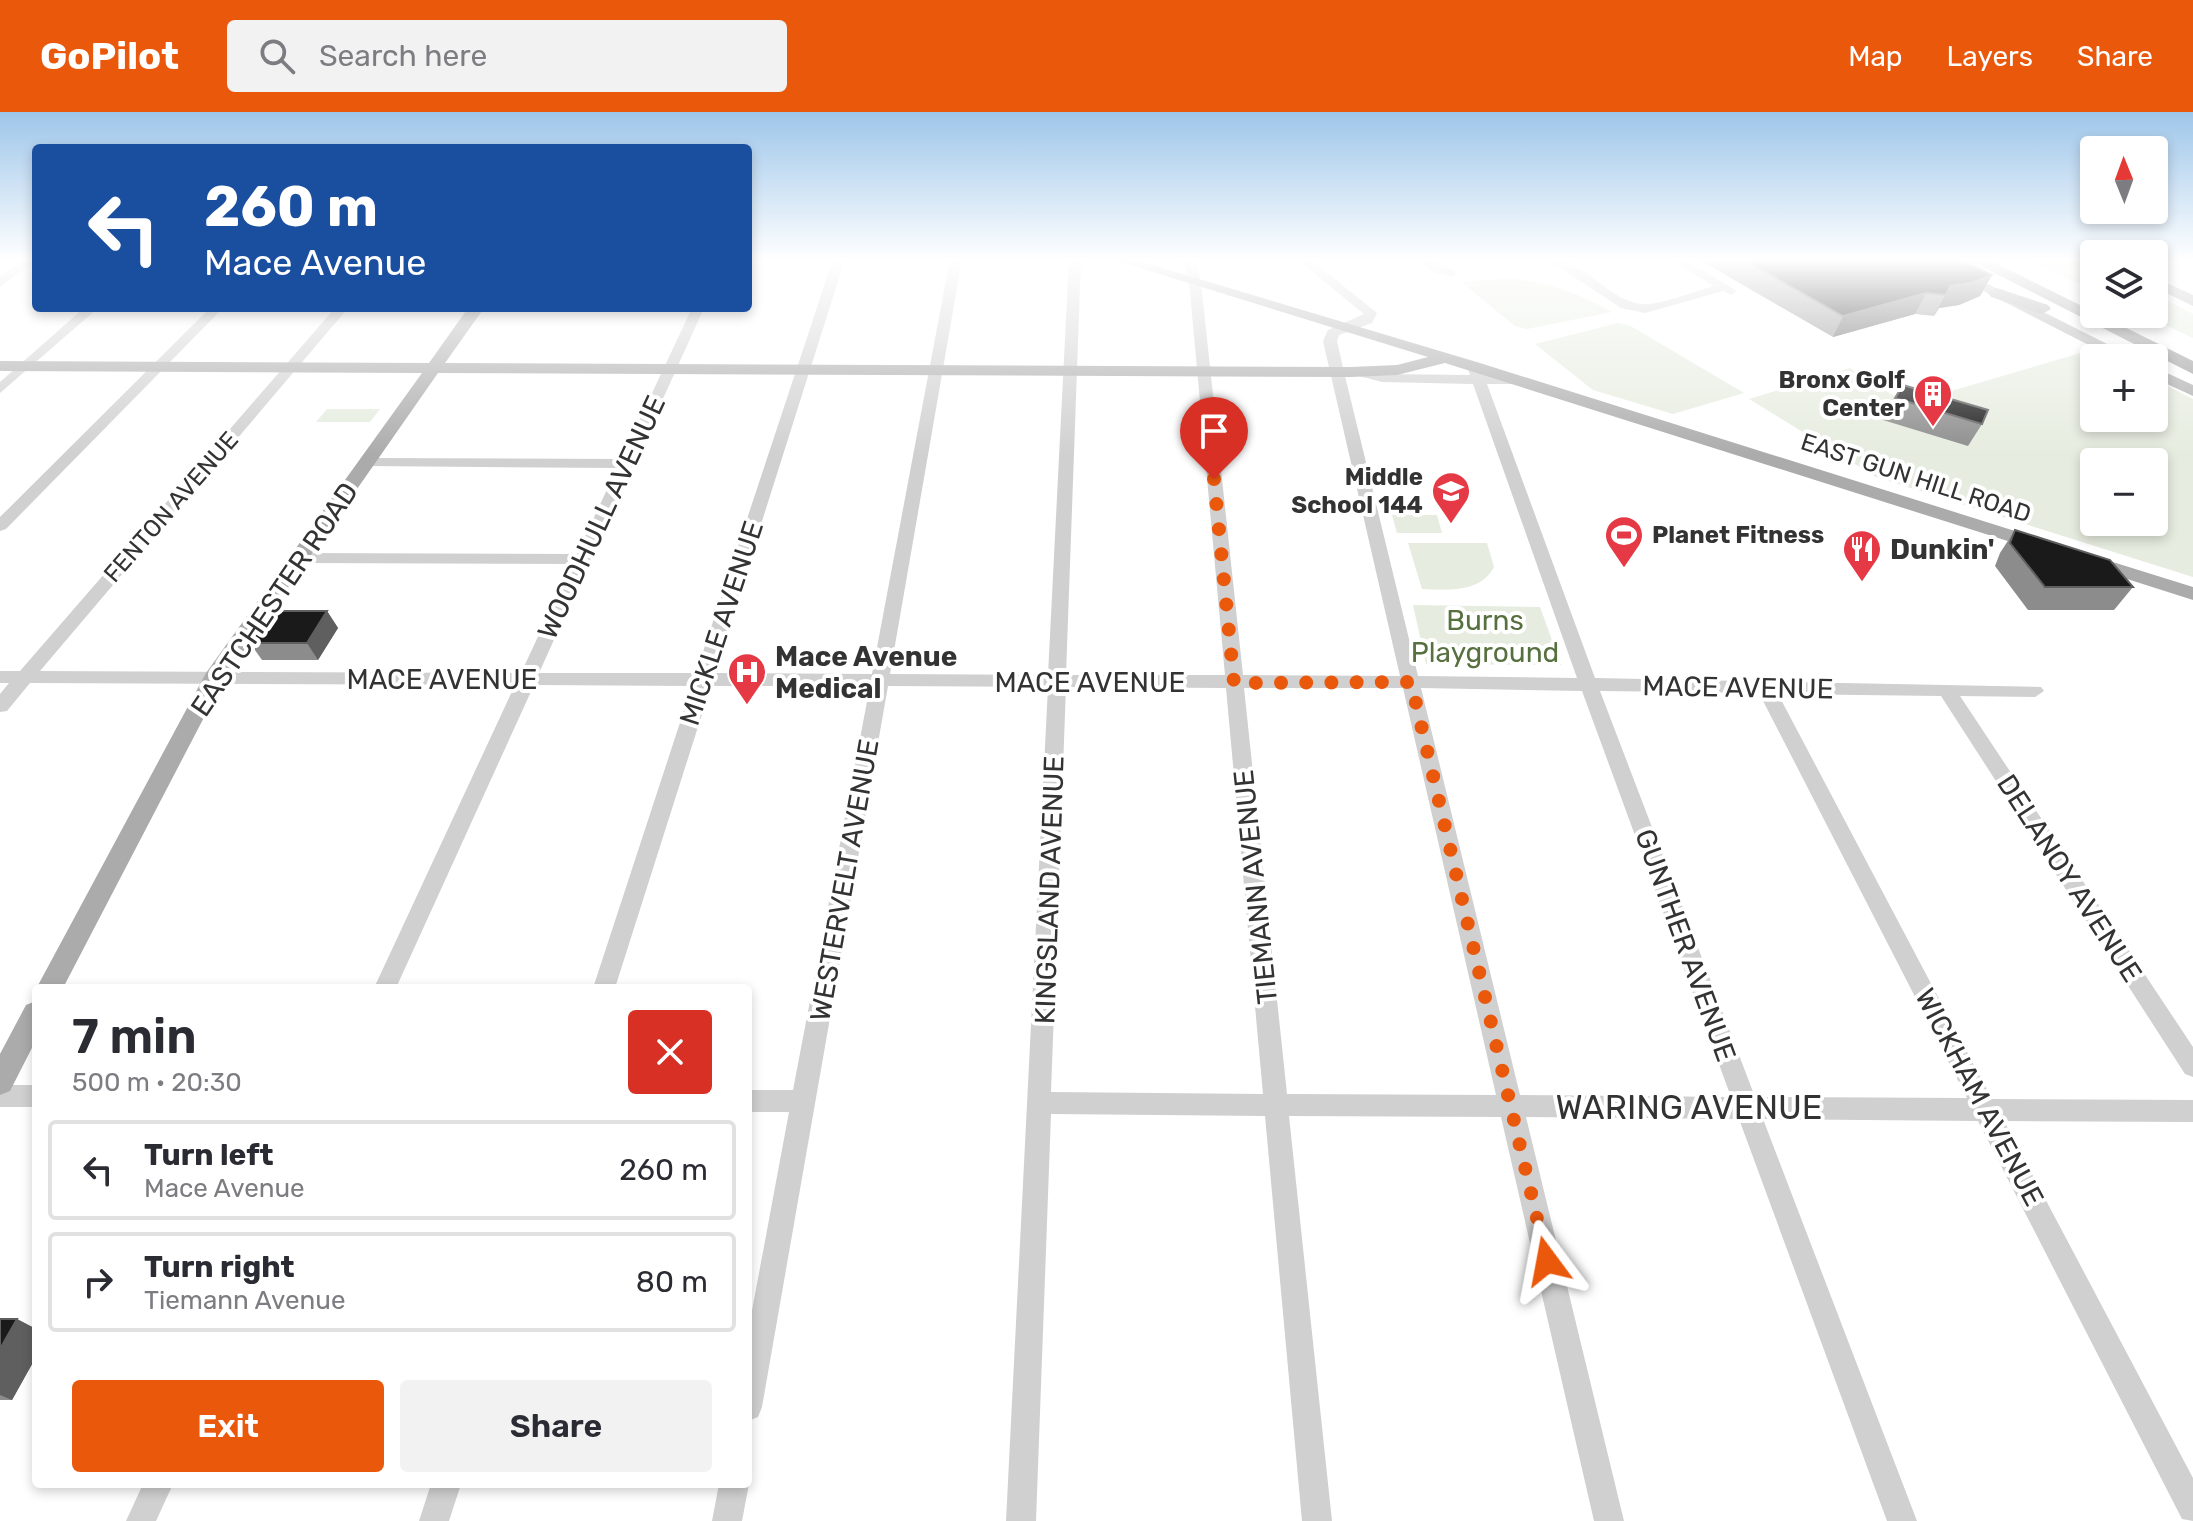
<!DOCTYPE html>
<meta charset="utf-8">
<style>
body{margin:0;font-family:Rubik,sans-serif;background:#f2f2f3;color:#2b2b33;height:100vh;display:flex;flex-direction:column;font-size:30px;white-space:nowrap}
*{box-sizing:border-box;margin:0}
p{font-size:26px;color:#7c7c81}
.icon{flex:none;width:44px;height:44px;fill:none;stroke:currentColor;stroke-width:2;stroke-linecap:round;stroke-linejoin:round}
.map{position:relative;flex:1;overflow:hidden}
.sheet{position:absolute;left:32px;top:872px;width:720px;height:504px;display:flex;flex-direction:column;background:#fff;border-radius:8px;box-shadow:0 4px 12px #0003}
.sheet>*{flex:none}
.guide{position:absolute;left:32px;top:32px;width:720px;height:168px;border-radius:8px;box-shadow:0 4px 12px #0003;background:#1a4fa0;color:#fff;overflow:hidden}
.needle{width:52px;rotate:359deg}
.tools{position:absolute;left:2080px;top:24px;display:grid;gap:16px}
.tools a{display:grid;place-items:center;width:88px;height:88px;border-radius:8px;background:#fff;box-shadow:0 4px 12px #0003;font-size:40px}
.pin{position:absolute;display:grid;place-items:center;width:68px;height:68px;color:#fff;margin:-82px -34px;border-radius:50% 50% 50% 0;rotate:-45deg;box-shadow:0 0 8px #0007}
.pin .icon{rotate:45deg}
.me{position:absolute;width:88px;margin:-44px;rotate:347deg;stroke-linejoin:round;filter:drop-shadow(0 0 6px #0008)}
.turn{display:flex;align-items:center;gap:28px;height:168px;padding:0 40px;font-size:36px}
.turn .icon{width:104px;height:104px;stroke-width:2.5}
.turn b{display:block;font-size:56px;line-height:68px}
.round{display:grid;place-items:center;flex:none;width:84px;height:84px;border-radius:8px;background:#f2f2f3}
.headline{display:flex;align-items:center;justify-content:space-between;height:136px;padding:0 40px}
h1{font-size:48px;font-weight:600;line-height:60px}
.button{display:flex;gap:16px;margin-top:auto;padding:16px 40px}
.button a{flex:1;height:92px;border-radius:8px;background:#ea580c;color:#fff;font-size:32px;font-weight:600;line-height:92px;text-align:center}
.button a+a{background:#f2f2f3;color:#2b2b33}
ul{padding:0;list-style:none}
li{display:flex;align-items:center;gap:24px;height:100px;margin:0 16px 12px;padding:0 24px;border:4px solid #e1e1e2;border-radius:8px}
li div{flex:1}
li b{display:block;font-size:30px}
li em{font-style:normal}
header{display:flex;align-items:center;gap:48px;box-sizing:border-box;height:112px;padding:0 40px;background:#ea580c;color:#fff}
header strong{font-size:38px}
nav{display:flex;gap:44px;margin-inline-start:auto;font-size:28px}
.search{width:560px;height:72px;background:#f2f2f3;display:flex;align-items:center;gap:20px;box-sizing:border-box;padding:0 28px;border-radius:8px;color:#7c7c81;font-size:30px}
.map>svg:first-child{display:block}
.green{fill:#e6ecdf;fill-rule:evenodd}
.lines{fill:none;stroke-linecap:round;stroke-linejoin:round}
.minor{fill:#d0d0d0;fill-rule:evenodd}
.major{fill:#ababab;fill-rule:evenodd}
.highway{fill:#9a9a9a;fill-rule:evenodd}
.wall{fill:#8c8c8c}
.shaded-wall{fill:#5f5f5f}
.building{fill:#1a1a1a;stroke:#5f5f5f;stroke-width:2}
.route{stroke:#ea580c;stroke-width:14;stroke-dasharray:0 25.2}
.labels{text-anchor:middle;stroke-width:8;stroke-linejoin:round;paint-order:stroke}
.far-poi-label{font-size:24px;font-weight:bold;fill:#333;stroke:#fff;text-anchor:end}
.far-street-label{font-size:24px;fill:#333;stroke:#fff}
.street-label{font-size:28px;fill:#333;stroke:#fff}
.poi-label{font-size:28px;font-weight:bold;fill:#333;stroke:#fff;text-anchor:start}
.park-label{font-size:28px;fill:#56703f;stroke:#fff}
.near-street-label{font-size:34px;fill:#333;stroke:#fff}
</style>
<header>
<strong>GoPilot</strong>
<div class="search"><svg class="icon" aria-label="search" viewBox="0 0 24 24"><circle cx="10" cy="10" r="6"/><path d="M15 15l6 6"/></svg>Search here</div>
<nav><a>Map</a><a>Layers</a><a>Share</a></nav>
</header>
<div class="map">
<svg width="2193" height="1409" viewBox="0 0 2193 1409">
<rect width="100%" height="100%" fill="#fff"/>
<g class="green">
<polygon points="2025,147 2086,147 2094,151 2094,179"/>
<path d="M1509,166C1548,171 1578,180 1612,200L1527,217L1515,214L1461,170Z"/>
<polygon points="2154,182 2193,202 2193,226 2142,202 2154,202"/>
<polygon points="1618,211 1629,213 1744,281 1673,302 1593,278 1535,232"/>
<path d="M2094,237L2112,246H2094V306H2154V267L2193,287V465L1876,365L1749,287L1850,256L1907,292ZM2094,350H2154V410H2094Z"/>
<polygon points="327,297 380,297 370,310 316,310"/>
<polygon points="1392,403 1437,403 1442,421 1397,421"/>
<path d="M1408,431H1487L1494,455C1480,481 1449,478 1422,477Z"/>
<polygon points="1413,493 1540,495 1561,553 1426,552"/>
</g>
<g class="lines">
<g class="minor">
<polygon points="24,147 36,148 0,175 0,165"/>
<path d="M833,147H845L714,561L872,562L950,147H962L890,562L1048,563L1069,147H1081L1066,563H1225L1190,180L1186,157L1175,147H1188L1198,156L1202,180L1243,563L1400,564L1323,229L1328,218L1364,202L1297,147H1310L1377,201L1372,211L1339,223L1337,229L1344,260L1351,256L1382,262L1470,263L1467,254L1474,250L1479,251L1484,263L1515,264L1522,268L1515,272H1487L1595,566L2041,575L2044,579L2035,585L1960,584L2193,935V965L2185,962L1941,584L1778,582L1992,987L2193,988V1010L2004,1009L2193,1366V1409L2182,1407L1978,1009L1763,1007L1917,1409H1887L1739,1007L1526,1005L1624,1409H1594L1501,1005L1289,1004L1332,1409H1302L1265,1004L1051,1002L1036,1409H1006L1048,575L888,574L762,1295L758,1305L748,1309V1220L789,1000H748V978H793L870,574H711L615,876H593L692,574L534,573L396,876H374L515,573L30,571L7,599L0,600V582L9,571H0V559H20L335,196H348L40,559L521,561L572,452L299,451L291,446L299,441L577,442L617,356L367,354L360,350L367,346L621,347L692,196H704L539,561H696ZM1344,260L1382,270L1473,272L1577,566L1418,564ZM1066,575L1226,576L1263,982L1051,980ZM1244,576H1403L1496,983L1287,982ZM1421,576L1582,579L1731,985L1520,983ZM1600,579L1759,581L1967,986L1755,985Z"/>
<polygon points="1417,147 1430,147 1458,161 1452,165 1433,160"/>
<path d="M1547,147C1582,144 1606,188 1641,192C1659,194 1695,179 1714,174L1670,147H1684L1737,179L1731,183L1723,179L1645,201L1621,196Z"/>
<polygon points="84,196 98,196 0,281 0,270"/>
<polygon points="210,196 223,196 6,417 0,419 0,405"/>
<rect x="0" y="973" width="36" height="22"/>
<polygon points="748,1370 749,1372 742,1409 712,1409 719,1372"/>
<polygon points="143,1372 173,1372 156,1409 126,1409"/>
<polygon points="431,1372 461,1372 449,1409 419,1409"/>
</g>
<g class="major">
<polygon points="1111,147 1132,147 1480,251 2047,429 2050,433 2047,437 2033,437 1445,251 1397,263 1351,265 438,261 223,569 63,876 36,877 206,561 422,261 0,259 0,249 429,251 468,196 484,196 445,251 1351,255 1397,253 1428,245"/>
<polygon points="1921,147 1938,147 2135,246 2114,246"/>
<polygon points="2154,165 2193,183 2193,194 2154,175"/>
<polygon points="2154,255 2193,273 2193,284 2154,266"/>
<polygon points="2087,442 2193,475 2193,488 2080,452 2077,448 2080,444"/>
<polygon points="36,889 36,928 10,979 0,983 0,942 26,893"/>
</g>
<g class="highway">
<polygon points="1967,147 1987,147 2193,249 2193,262"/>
<polygon points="1997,176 2048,193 2051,197 2042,202 1991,185 1988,181"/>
</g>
</g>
<g class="wall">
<polygon points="1698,147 1959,147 1992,163 1980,184 1959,193 1939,196 1934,204 1915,202 1833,225"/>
<polygon points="1903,273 1982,312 1968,334 1883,308"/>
<polygon points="2015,418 2133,475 2114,498 2028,498 1995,454 2000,441"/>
<polygon points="327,499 338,516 318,548 262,548 250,531"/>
<polygon points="0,1207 17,1207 36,1217 36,1245 12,1288 0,1288"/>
</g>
<g class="shaded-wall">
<polygon points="1992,163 1980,184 1959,193 1939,196 1934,204 1950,174"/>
<polygon points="1926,181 1915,202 1833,225 1843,204"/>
<polygon points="327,499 338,516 318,548 307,531"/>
<polygon points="17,1207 36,1217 36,1245 12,1288 0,1283 0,1237"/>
</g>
<g class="building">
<polygon points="1742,147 1959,147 1992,163 1971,171 1950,174 1946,183 1926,181 1843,204"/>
<polygon points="1903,273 1988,298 1982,312 1895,286"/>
<polygon points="2015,418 2110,448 2133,475 2045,475 2010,431"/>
<polygon points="272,499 327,499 307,531 250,531"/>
<polygon points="0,1207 17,1207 0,1237"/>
</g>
<linearGradient id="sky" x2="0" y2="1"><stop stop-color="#9ec6ea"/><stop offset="0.43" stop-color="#fff"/><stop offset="1" stop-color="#fff" stop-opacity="0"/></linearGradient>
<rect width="2193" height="344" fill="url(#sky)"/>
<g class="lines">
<polyline class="route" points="1214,367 1234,571 1411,570 1547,1149"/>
</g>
<defs>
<g id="building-pin" transform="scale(2)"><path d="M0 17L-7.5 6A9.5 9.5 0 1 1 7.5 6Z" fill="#e63946" stroke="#fff"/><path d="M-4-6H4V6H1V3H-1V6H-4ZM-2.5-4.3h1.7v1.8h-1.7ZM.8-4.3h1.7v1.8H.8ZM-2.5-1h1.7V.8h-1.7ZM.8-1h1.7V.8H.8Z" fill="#fff"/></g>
<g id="school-pin" transform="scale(2)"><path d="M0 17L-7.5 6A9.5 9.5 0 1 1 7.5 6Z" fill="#e63946" stroke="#fff"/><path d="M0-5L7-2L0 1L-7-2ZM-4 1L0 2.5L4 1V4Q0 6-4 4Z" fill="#fff"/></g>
<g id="stadium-pin" transform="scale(2)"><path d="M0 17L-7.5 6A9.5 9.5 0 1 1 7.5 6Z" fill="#e63946" stroke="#fff"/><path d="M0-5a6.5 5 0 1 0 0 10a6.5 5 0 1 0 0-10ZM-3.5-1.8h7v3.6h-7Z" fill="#fff"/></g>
<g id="restaurant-pin" transform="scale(2)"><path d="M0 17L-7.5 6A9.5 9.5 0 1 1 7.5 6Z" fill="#e63946" stroke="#fff"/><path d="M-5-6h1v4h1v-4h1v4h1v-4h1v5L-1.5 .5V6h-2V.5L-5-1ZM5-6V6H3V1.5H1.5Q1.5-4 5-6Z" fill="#fff"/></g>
<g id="hospital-pin" transform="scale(2)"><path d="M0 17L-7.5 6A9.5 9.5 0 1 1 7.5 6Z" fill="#e63946" stroke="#fff"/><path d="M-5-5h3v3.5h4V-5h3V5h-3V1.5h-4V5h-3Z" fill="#fff"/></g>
</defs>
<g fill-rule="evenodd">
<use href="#building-pin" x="1933" y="282"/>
<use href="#school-pin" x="1451" y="379"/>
<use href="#stadium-pin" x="1624" y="423"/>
<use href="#restaurant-pin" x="1862" y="437"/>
<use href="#hospital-pin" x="747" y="560"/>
</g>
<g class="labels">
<g class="far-poi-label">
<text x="1905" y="276">Bronx Golf<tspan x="1905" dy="28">Center</tspan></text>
<text x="1423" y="373">Middle<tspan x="1423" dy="28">School 144</tspan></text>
<text x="1652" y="431" text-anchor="start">Planet Fitness</text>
</g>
<g class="far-street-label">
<text transform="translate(1916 366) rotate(18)" y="8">EAST GUN HILL ROAD</text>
<text transform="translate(171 395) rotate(-49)" y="8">FENTON AVENUE</text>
</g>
<g class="street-label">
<text transform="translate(601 405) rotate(-65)" y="10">WOODHULL AVENUE</text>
<text transform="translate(274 487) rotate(-56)" y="10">EASTCHESTER ROAD</text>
<text transform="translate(721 511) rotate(-72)" y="10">MICKLE AVENUE</text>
<text x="442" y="577">MACE AVENUE</text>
<text x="1090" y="580">MACE AVENUE</text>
<text transform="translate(1738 575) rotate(1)" y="10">MACE AVENUE</text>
<text transform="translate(2070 766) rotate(57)" y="10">DELANOY AVENUE</text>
<text transform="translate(844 768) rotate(-80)" y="10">WESTERVELT AVENUE</text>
<text transform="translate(1255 775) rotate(-96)" y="10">TIEMANN AVENUE</text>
<text transform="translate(1049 778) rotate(-88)" y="10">KINGSLAND AVENUE</text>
<text transform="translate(1686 833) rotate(70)" y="10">GUNTHER AVENUE</text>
<text transform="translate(1980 985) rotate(62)" y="10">WICKHAM AVENUE</text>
</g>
<g class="poi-label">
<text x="1890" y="447">Dunkin'</text>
<text x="775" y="554">Mace Avenue<tspan x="775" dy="32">Medical</tspan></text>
</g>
<g class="park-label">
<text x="1485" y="518">Burns<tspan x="1485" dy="32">Playground</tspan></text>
</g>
<g class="near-street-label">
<text x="1689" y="1007">WARING AVENUE</text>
</g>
</g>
</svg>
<div class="tools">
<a><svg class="needle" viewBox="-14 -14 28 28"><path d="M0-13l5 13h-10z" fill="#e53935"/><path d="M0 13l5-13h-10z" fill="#7c7c81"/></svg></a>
<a><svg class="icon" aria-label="layers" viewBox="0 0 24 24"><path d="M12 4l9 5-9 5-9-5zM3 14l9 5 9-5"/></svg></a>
<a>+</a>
<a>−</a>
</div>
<div class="pin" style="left:1214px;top:367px;background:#d93025"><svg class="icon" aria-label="arrive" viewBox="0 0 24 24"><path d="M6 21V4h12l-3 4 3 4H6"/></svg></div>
<svg class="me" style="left:1547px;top:1149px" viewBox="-20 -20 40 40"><path d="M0-17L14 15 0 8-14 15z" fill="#ea580c" stroke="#fff" stroke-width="4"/></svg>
<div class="guide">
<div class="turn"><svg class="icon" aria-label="left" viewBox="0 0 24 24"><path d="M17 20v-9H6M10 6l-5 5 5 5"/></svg><div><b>260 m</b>Mace Avenue</div></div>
</div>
<section class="sheet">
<div class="headline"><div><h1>7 min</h1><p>500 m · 20:30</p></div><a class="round" style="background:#d93025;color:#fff"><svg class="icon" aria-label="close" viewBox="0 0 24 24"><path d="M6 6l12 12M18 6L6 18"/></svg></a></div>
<ul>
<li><svg class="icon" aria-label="left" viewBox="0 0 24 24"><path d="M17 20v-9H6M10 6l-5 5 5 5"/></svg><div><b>Turn left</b><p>Mace Avenue</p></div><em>260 m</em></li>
<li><svg class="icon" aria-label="right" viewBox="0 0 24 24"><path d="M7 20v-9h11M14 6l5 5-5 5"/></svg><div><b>Turn right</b><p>Tiemann Avenue</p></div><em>80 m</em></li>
</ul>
<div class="button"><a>Exit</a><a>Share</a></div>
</section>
</div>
